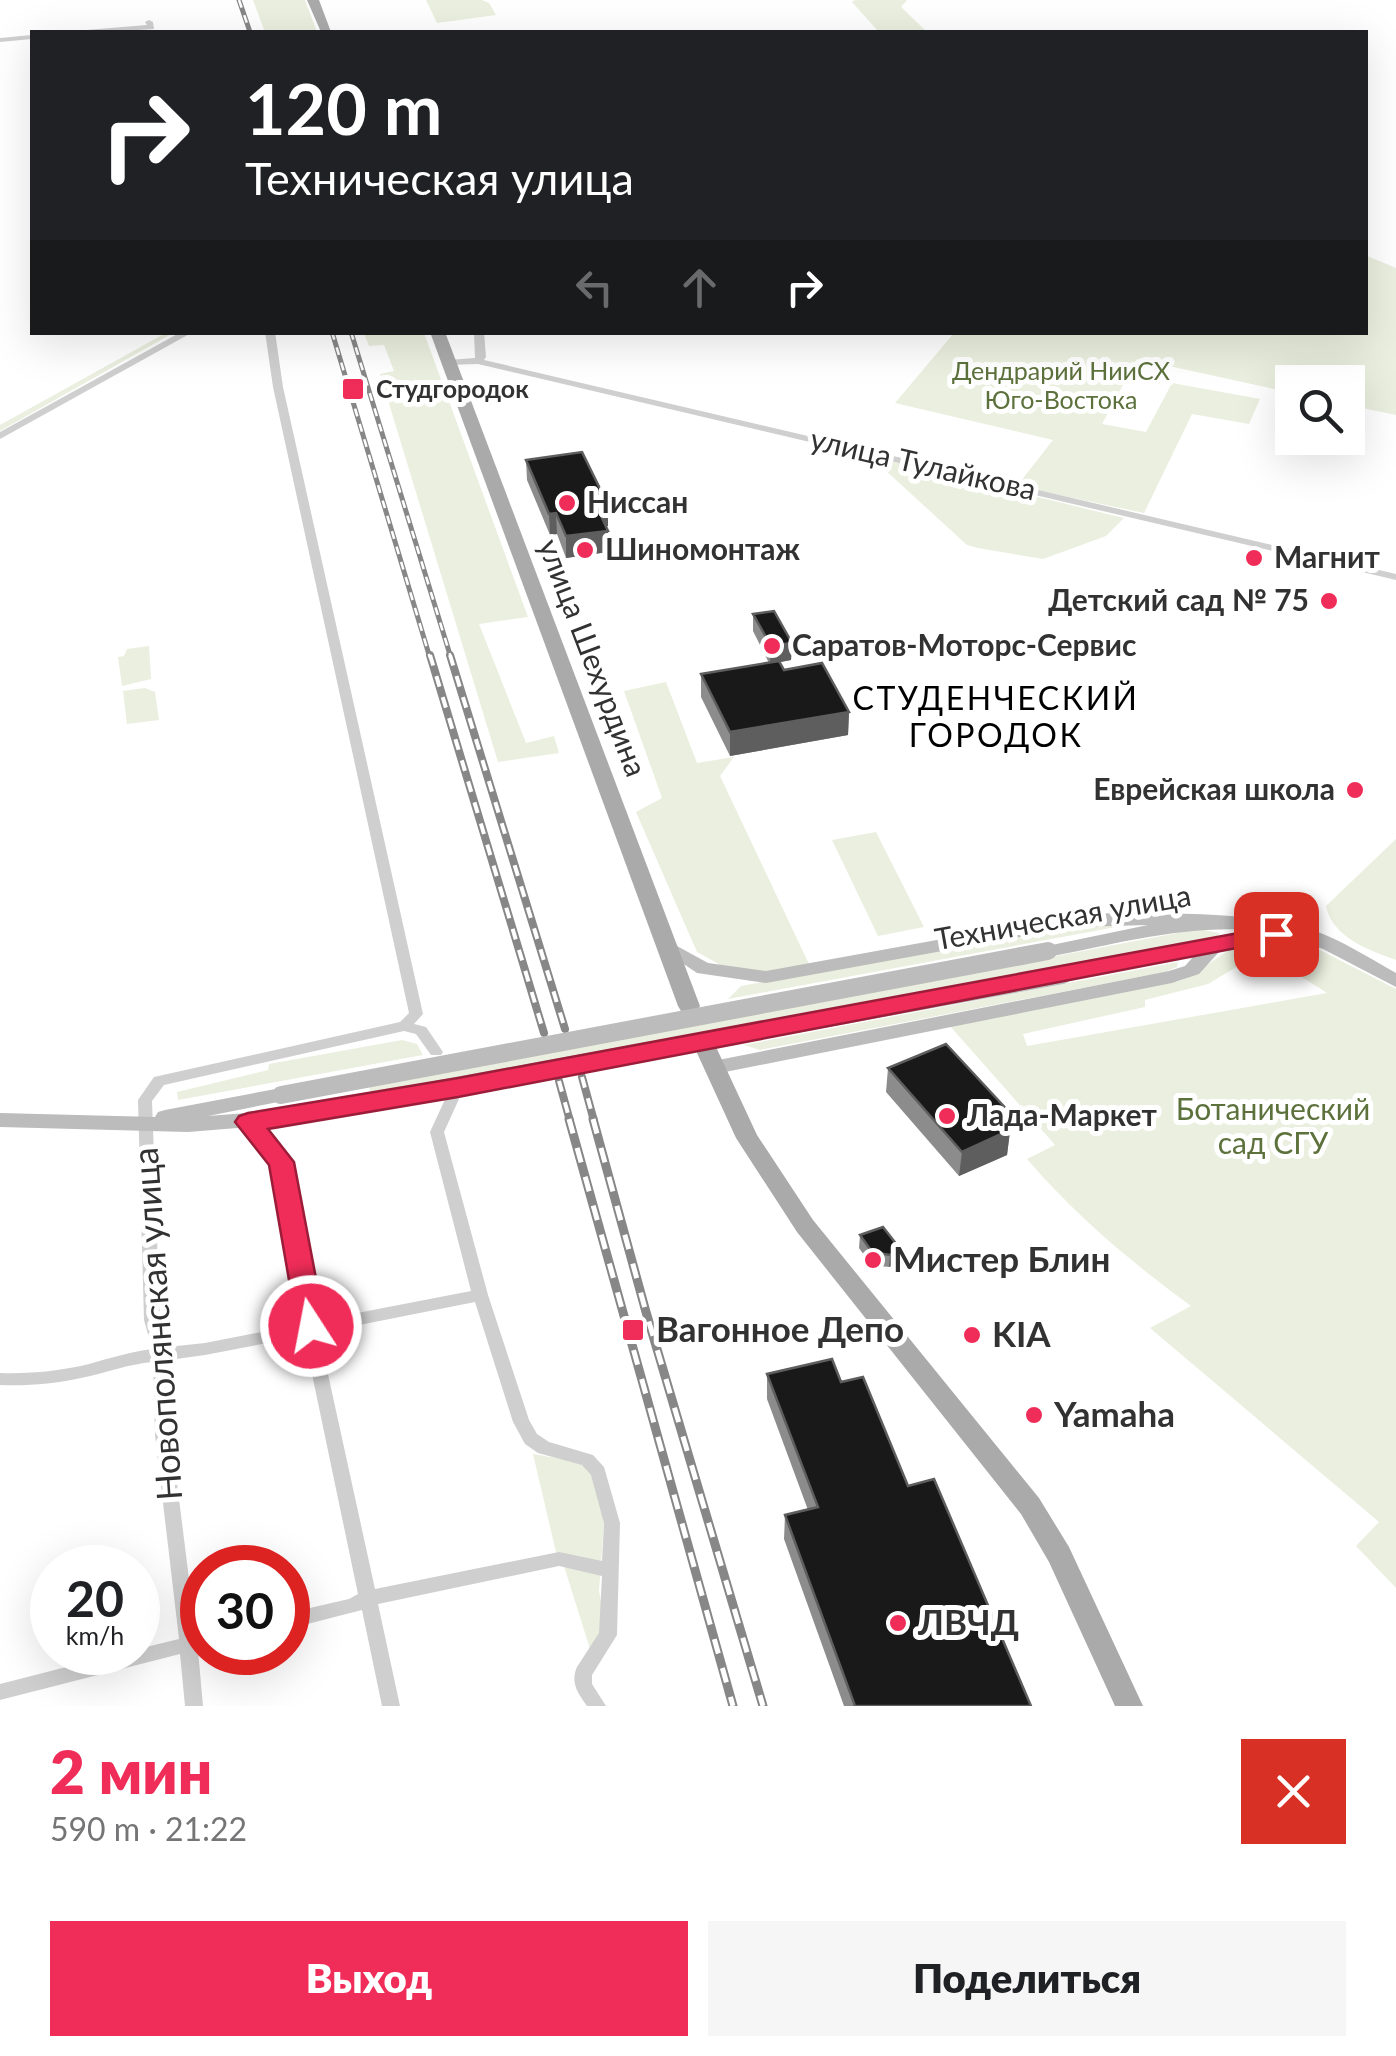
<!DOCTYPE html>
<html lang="ru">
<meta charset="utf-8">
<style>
body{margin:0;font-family:Lato,sans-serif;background:#f6f6f6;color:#202124;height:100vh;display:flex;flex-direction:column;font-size:38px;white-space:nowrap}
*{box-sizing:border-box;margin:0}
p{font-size:32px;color:#757577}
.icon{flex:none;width:55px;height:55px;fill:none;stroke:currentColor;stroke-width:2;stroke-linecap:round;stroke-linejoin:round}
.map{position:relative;height:1706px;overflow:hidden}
.details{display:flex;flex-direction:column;background:#fff;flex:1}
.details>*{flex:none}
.banner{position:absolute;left:30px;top:30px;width:1338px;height:305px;border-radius:0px;box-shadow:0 10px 40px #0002;background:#202124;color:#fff;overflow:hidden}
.fabs{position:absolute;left:1275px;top:365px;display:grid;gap:20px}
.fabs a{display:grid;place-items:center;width:90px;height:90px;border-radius:0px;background:#fff;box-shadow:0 10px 40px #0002;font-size:50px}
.speed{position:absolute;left:30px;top:1545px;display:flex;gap:20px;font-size:50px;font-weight:700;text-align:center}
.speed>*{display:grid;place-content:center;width:130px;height:130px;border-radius:50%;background:#fff;box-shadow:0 10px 40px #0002;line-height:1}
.speed small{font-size:25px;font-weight:400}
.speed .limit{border:15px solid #d22;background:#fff;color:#111}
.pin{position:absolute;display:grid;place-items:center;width:85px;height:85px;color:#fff;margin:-42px;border-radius:20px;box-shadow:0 5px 15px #0006}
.me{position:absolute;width:110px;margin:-55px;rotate:349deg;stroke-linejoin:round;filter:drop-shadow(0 0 8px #0008)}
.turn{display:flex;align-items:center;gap:35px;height:210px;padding:0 50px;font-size:45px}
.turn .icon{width:130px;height:130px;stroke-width:2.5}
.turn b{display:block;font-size:70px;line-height:85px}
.lanes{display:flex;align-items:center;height:95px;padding:0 50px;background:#0003;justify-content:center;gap:50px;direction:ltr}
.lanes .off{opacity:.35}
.round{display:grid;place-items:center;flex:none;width:105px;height:105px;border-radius:0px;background:#f6f6f6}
.headline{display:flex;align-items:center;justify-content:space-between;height:170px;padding:0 50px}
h1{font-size:60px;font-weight:800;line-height:75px;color:#ef2d58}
.cta{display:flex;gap:20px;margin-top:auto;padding:20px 50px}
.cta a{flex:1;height:115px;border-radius:0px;background:#ef2d58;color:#fff;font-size:40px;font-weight:800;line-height:115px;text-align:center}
.cta a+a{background:#f6f6f6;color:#202124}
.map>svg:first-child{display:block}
.green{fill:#eaefdf}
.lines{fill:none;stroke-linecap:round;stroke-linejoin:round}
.street{fill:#cfcfcf;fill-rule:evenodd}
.secondary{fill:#bcbcbc;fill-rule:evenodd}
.primary{fill:#aaa;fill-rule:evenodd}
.rail-far2-casing{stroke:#878787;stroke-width:5}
.rail-far1-casing{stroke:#878787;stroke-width:8}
.rail-casing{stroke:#878787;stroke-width:9}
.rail-far2{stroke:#fff;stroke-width:2.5;stroke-dasharray:8;stroke-linecap:butt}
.rail-far1{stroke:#fff;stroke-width:4;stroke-dasharray:11;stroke-linecap:butt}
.rail{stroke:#fff;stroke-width:5;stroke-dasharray:15;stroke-linecap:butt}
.secondary-bridge{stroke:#bcbcbc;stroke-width:18}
.wall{fill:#8c8c8c}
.shaded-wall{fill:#5e5e5e}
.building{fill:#191919;stroke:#5e5e5e;stroke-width:2.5}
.route{fill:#ef2d58;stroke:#9b1d39;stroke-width:2.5}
.poi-dot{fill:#ef2d58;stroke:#fff;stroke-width:4}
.labels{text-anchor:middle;stroke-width:10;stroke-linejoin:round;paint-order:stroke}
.far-park-label{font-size:25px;fill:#5c713b;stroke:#fff}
.far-poi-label{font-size:25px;font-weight:bold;fill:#323232;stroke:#fff;text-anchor:start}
.street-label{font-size:30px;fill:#323232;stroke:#fff}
.poi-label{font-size:30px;font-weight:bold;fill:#323232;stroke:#fff;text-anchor:start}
.park-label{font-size:30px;fill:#5c713b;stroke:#fff}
.neighbourhood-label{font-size:32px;letter-spacing:2.5px;fill:#000;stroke:#fff}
.near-poi-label{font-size:35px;font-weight:bold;fill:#323232;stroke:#fff;text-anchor:start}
.near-street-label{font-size:35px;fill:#323232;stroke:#fff}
</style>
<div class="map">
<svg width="1396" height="1706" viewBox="0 0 1396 1706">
<rect width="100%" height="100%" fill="#fff"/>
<g class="green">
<polygon points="253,0 305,0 317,32 265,32"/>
<polygon points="426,0 482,0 489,3 496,15 437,23"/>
<polygon points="855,0 907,0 901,7 927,32 879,32 852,2"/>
<polygon points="1365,255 1396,268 1396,415 1348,405 1348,382 1292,382 1292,393 1137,359 1102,424 1146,432 1172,383 1260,399 1249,424 1192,414 1144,513 1017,486 1053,440 895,403 954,333 1365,332"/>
<polygon points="173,333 0,431 0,425 164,334"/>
<polygon points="364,333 424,333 528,617 479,624 526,743 554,736 559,753 498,762 380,374 394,371 384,345 369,346"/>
<polygon points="890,461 1124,518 1106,536 1043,559 978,548 967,545 884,469"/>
<polygon points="149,646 151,679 122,686 118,657 124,656 127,649"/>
<polygon points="666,682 697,763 734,757 720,776 809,964 767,973 724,967 697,952 636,812 662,798 624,691"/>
<polygon points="145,688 155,692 159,720 127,724 123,691"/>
<polygon points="876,832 924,927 878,936 832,840"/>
<path d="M1396,839V960C1368,950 1332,937 1326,906Z"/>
<polygon points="1076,925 1127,925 728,999 741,986"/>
<polygon points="1198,929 1220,933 1215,938 415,1088 370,1091 369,1087"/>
<path d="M1275,942L1316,948L1396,989V1588L1356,1546L1379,1522L1150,1328L1191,1306C1131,1262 1076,1216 1027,1159L1055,1145L950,1026L1180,981C1202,973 1218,953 1239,946L1247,958L1243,963L1208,984L1145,1000V1007L1023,1034L1027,1046L1327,993L1267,955L1259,943Z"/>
<polygon points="1178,962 1177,967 1165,972 760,1050 744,1045"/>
<polygon points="402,1040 417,1044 423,1055 178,1100 177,1092 268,1070 269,1064"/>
<polygon points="533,1454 578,1462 592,1473 604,1521 599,1591 605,1624 590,1649 564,1566 556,1552"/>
</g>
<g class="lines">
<g class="street">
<polygon points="149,20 153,22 154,29 108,32 82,32 86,30 147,25 145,22"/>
<polygon points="32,35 32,39 0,42 0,38"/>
<polygon points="181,332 193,332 0,439 0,432"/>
<path d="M265,332H275L283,387L423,1014L414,1024L426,1027L443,1052L441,1055H431L416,1034L404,1031L164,1085L152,1101L160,1320L167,1347L205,1343L302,1324L274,1164L241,1122L243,1118H253L288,1162L316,1321L471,1291L430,1132L447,1095H457L459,1099L444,1132L488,1295L529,1420L537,1434L549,1442L593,1455L604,1467L620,1523L617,1635L592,1675V1684L606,1706H587C578,1693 570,1683 577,1667L599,1633L602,1576L559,1566L378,1604L400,1706H382L362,1610L288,1629V1613L349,1599L358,1594L304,1336L205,1355L169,1360L171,1435L196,1635L202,1633V1649L198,1650L203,1706H185L180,1654L0,1700V1684L125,1652H138V1649L179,1639L155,1435L153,1362C128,1364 106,1373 81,1378C54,1384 28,1386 0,1385V1373C30,1374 60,1371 89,1364C110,1358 130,1352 152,1349L144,1320L138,1100L154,1077L400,1022L409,1013L273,387ZM475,1302L513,1422L525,1444L538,1453L582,1465L591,1475L604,1523L602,1561L559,1552L375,1589L319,1333Z"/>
<polygon points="474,332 484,332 486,357 484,360 1396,574 1396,580 478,364 445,365 445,361 448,360 475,358"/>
</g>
<g class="secondary">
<path d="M1132,912C1192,915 1254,912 1312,930C1342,940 1369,958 1396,973V987L1323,949L1290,937L1219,952L1199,974L1172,983L715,1074L708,1072L705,1067L708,1062L1169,971L1185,966L1193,957L1063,981L1054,975L1063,969L1265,931C1191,923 1120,943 1048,957L1042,955L1039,951L1042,947L1148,925L1075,927L766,983L697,973L657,946L666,940L708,963L766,971L1075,915Z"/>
<polygon points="281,1088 288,1090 291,1095 288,1100 208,1116 287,1110 294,1112 297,1117 294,1122 287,1124 188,1132 0,1127 0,1113 155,1117 158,1112 165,1110"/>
</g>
<g class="primary">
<polygon points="307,0 319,0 331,32 321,32"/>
<polygon points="430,332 445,332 700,1006 697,1011 681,1011 678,1006"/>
<polygon points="708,1045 716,1047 757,1135 813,1220 1039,1498 1069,1547 1143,1706 1115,1706 1049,1562 1021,1514 797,1232 736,1138 697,1053 700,1047"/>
</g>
<g class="rail-far2-casing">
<g id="rail-far2">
<polyline points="239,0 250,32"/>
<polyline points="332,332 430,658"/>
<polyline points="351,332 451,658"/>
</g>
</g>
<g class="rail-far1-casing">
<g id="rail-far1">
<polyline points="430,655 544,1033"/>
<polyline points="450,655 565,1029"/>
<polyline points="582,1077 594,1121"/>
<polyline points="559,1081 570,1121"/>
</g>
</g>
<g class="rail-casing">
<g id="rail">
<polyline points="569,1119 733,1706"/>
<polyline points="593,1119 646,1312 763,1706"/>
</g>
</g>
<use href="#rail-far2" class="rail-far2"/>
<use href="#rail-far1" class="rail-far1"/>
<use href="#rail" class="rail"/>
<g class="secondary-bridge">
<polyline points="281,1095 1048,951"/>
<polyline points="287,1117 1063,975"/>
</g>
</g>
<g class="wall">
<polygon points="526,460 608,505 608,526 606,526 608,531 608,552 566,558 557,534 550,535 527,480"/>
<polygon points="753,614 792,643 791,660 780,662 784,670 849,712 848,735 730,756 701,697 701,674 769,663 753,631"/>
<polygon points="888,1068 1012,1115 1007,1155 959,1176 886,1092"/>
<polygon points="860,1235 900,1262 889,1267 871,1265 859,1248"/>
<polygon points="767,1374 841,1382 908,1486 1031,1706 844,1706 784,1539 785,1515 808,1510 767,1399"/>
</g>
<g class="shaded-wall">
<polygon points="608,505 608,526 598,528 597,507"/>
<polygon points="556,513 557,534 550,535 549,514"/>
<polygon points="608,531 608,552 566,558 566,536"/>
<polygon points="792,643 791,660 770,664 771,646"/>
<polygon points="849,712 848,735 730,756 730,732"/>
<polygon points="1012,1115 1007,1155 959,1176 962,1152 1001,1120"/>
<polygon points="901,1250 900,1262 889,1267 890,1255"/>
</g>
<g class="building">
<polygon points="582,452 608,505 597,507 608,531 566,536 556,513 549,514 526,460"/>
<polygon points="774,611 792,643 771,646 753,614"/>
<polygon points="779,661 784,670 822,663 849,712 730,732 701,674"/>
<polygon points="946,1044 1012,1115 1001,1120 1010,1130 962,1152 888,1068"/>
<polygon points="883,1227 901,1250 890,1255 872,1252 860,1235"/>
<polygon points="832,1359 841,1382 863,1377 908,1486 934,1479 1031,1706 855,1706 785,1515 818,1507 767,1374"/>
</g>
<polygon class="route" points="1276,926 1288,934 1284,939 458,1097 268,1129 294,1162 325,1326 321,1334 311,1338 301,1334 297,1326 269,1165 235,1122 239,1116 248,1113 458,1078"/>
<g class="poi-dot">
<rect x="341" y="377" width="24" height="24" rx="5"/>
<circle cx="567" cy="503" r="10"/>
<circle cx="585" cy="550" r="10"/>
<circle cx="1254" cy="558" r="10"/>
<circle cx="1329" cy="601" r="10"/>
<circle cx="772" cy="646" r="10"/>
<circle cx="1355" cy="790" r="10"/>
<circle cx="947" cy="1116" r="10"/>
<circle cx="873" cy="1260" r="10"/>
<rect x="621" y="1318" width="24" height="24" rx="5"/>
<circle cx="972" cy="1335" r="10"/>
<circle cx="1034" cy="1415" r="10"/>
<circle cx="898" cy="1623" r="10"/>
</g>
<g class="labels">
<g class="far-park-label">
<text x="1061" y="380">Дендрарий НииСХ<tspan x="1061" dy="29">Юго-Востока</tspan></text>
</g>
<g class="far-poi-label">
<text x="376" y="398">Студгородок</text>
</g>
<g class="street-label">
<text transform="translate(923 465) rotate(13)" y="10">улица Тулайкова</text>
<text transform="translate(592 658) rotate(69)" y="10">улица Шехурдина</text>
<text transform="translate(1063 918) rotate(-10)" y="10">Техническая улица</text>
</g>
<g class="poi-label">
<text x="587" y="513">Ниссан</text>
<text x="605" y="560">Шиномонтаж</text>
<text x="1274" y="568">Магнит</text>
<text x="1309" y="611" text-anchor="end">Детский сад № 75</text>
<text x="792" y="656">Саратов-Моторс-Сервис</text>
<text x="1335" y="800" text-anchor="end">Еврейская школа</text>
<text x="967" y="1126">Лада-Маркет</text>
</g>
<g class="park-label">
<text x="1273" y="1120">Ботанический<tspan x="1273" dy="34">сад СГУ</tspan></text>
</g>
<g class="neighbourhood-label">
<text x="996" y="710">СТУДЕНЧЕСКИЙ<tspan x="996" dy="37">ГОРОДОК</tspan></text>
</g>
<g class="near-poi-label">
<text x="893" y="1272">Мистер Блин</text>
<text x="656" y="1342">Вагонное Депо</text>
<text x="992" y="1347">KIA</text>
<text x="1054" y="1427">Yamaha</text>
<text x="918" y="1635">ЛВЧД</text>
</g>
<g class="near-street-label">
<text transform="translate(158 1324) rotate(-94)" y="12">Новополянская улица</text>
</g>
</g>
</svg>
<div class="fabs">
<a><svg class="icon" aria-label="search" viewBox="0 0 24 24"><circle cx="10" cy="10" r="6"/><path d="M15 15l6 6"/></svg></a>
</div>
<div class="speed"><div>20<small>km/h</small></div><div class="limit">30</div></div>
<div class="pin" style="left:1276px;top:934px;background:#d93025"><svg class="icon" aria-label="arrive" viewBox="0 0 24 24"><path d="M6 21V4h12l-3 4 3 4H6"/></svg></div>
<svg class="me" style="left:311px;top:1326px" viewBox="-20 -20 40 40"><circle r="17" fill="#ef2d58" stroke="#fff" stroke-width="3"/><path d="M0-11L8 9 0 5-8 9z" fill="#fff"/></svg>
<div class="banner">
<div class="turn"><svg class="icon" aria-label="right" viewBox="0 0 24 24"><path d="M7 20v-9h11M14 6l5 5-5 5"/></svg><div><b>120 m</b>Техническая улица</div></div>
<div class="lanes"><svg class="icon off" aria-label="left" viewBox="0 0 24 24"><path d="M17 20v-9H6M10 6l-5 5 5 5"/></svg><svg class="icon off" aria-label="ahead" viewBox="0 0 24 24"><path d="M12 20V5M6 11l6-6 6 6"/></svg><svg class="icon" aria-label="right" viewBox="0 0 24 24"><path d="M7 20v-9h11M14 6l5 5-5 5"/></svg></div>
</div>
</div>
<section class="details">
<div class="headline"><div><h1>2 мин</h1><p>590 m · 21:22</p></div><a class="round" style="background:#d93025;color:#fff"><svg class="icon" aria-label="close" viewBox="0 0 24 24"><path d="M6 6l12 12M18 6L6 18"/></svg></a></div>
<div class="cta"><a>Выход</a><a>Поделиться</a></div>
</section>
